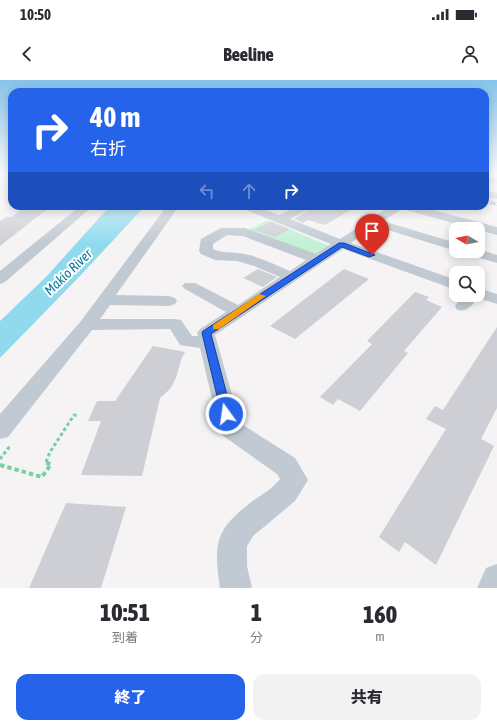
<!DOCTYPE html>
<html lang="ja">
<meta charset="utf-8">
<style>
body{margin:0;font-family:"Asap Condensed","Noto Sans JP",sans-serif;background:#f2f2f3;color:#2b2b33;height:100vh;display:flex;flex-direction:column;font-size:15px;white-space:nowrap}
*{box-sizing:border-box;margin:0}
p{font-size:13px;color:#7c7c81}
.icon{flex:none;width:22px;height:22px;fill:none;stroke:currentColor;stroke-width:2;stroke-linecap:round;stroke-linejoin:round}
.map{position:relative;height:508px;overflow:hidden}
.details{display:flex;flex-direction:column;background:#fff;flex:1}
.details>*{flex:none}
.guide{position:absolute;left:8px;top:8px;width:481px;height:122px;border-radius:12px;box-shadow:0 2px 10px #0003;background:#2563eb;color:#fff;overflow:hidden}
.needle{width:26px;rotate:280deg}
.controls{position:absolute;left:449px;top:142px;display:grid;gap:8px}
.controls a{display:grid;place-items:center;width:36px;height:36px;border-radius:8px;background:#fff;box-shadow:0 2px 10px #0003;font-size:20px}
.pin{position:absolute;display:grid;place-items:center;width:34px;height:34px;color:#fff;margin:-41px -17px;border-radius:50% 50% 50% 0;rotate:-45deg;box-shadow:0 0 4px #0007}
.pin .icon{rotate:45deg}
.me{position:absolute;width:44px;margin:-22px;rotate:346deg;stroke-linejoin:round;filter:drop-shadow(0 0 3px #0008)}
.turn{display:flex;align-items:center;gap:14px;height:84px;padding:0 16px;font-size:18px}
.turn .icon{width:52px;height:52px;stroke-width:2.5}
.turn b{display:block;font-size:28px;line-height:34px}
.lanes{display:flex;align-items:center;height:38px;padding:0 16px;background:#0003;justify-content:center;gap:20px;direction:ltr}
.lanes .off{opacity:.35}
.eta{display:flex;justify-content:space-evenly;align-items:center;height:68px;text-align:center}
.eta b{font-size:24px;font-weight:800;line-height:28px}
.cta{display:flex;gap:8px;margin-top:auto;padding:8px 16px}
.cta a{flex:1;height:46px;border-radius:12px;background:#2563eb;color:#fff;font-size:16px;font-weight:800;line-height:46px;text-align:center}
.cta a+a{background:#f2f2f3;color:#2b2b33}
.status{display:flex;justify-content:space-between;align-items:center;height:28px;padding:0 20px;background:#fff;direction:ltr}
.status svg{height:11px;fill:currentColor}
header{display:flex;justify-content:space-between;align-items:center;height:52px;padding:0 16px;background:#fff;font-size:18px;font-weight:800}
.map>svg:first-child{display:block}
.green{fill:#c3f1d5}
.water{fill:#90daee}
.building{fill:#cdcfd5}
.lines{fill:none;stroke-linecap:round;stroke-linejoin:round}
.path-far1{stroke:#7ad0a6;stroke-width:3;stroke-dasharray:3.5 2.5;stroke-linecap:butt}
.path{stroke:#7ad0a6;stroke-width:4;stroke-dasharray:4.5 3;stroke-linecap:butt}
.minor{fill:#c1cad2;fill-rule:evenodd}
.rail-casing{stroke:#b5b8bd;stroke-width:3}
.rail{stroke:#fff;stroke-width:2;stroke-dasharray:5.5;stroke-linecap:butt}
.route{fill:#2563eb;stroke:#184099}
.slow{fill:#f59e0b}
.labels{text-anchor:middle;stroke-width:4;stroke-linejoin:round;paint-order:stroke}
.water-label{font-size:14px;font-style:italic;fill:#0c7c9b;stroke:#fff}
</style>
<div class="status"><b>10:50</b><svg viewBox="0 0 49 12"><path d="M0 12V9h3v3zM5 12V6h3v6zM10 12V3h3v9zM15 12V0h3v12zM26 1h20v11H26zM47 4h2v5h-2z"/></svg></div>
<header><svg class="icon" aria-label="back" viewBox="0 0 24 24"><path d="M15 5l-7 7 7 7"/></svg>Beeline<svg class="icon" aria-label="person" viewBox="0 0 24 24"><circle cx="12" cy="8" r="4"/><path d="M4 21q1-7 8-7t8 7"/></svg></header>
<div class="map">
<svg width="497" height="508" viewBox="0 0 497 508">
<rect width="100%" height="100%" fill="#f5f3f3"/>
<polygon class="green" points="266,141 271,141 331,167 318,175 250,151 249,149"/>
<polygon class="water" points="110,126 145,126 79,197 0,278 0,241 46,197"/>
<g class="building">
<polygon points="28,126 51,126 0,166 0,141 6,137 11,137"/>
<polygon points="316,126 357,126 325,145 308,140 303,143 294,139"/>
<polygon points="271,142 290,149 275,157 254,150"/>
<polygon points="258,189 277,197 263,207 243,198"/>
<polygon points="344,189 369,199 295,259 270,246"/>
<polygon points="415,212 429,217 426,220 442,227 404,271 408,273 360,331 338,319 333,325 320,317 372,264 367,261"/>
<polygon points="497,247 497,328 481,359 494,366 436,485 405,462 399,472 379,457 446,349 426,339 435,326 443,330"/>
<polygon points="153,266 185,272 181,280 176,298 170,309 160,318 142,396 81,395 101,341 88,341 97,321 115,321"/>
<polygon points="66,423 126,427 101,508 29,508"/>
</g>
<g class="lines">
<g class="path-far1">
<polyline points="0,379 10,366"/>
<polyline points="46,382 50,372 74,335 79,336"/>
</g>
<polyline class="path" points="0,385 42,397 51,384 46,383 47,381"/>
<g class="minor">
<polygon points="485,96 497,98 497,104 485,102"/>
<polygon points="485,110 497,113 497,119 485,116"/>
<polygon points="80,126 93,126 5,202 0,204 0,191"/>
<path d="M167,126H179L116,215L169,216L175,218L177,221L175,224L169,226L110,225L100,239H175L181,240L192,256H198L197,253L200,249L226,232L185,209L182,206L185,203H195L238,225L280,197L254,186L237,181L215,180L201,174L199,171L201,159L221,148H245L316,174L331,164L241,128L239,126H255L279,135L300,126H315L290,139L340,159L390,126H418L497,147V155L402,129L383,141L456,163V171L375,146L351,163L456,200V210L343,169L215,255L240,343L295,378L308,400L295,421L253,456L247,466V486L252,508H220C213,461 216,449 254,420C263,414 273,408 280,399L277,394L222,355L219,348L200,268L180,265L170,249L92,250L8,357L0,359V334L81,241ZM227,155L243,156L306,180L290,191C273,184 256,175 238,173C228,172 222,173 213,169V164Z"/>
<polygon points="478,169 497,175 497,183 466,174 464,171 478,171"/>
<path d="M478,208L497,214V224L478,218C471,226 468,232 457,230L455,226L464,215H478Z"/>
<polygon points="497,484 497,508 477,508 486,488"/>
</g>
<g class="rail-casing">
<polyline id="rail" points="485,121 497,124"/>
</g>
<use href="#rail" class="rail"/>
</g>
<linearGradient id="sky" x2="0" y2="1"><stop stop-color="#85c3ea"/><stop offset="0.57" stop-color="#fafafa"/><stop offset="1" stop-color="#fafafa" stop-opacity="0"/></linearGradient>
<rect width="497" height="164" fill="url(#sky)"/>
<polygon class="route" points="339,163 344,163 375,175 369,177 342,167 211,254 232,334 230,337 222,337 202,253 203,251"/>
<polygon class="slow" points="259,214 266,216 219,249 213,249 213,245"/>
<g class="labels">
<g class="water-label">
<text transform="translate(68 192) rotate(-44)" y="5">Makio River</text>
</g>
</g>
</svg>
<div class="controls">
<a><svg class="needle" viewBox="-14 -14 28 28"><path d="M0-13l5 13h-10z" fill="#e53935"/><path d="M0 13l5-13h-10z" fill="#7c7c81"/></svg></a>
<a><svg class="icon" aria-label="search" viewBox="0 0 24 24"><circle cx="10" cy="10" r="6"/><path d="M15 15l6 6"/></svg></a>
</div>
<div class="pin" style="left:372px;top:175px;background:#d93025"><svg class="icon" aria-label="arrive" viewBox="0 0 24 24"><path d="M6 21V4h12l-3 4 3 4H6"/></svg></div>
<svg class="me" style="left:226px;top:334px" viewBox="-20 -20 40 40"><circle r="17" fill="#2563eb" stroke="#fff" stroke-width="3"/><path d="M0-11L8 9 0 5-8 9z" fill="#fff"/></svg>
<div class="guide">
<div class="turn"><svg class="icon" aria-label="right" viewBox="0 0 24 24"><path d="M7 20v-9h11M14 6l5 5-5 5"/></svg><div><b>40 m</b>右折</div></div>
<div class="lanes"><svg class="icon off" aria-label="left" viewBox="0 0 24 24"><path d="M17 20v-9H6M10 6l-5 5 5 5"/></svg><svg class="icon off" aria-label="ahead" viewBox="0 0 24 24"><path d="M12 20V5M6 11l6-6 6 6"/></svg><svg class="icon" aria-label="right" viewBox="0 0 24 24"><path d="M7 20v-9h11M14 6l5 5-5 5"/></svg></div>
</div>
</div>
<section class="details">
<div class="eta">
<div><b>10:51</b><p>到着</p></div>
<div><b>1</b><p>分</p></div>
<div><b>160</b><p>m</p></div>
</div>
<div class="cta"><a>終了</a><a>共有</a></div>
</section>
